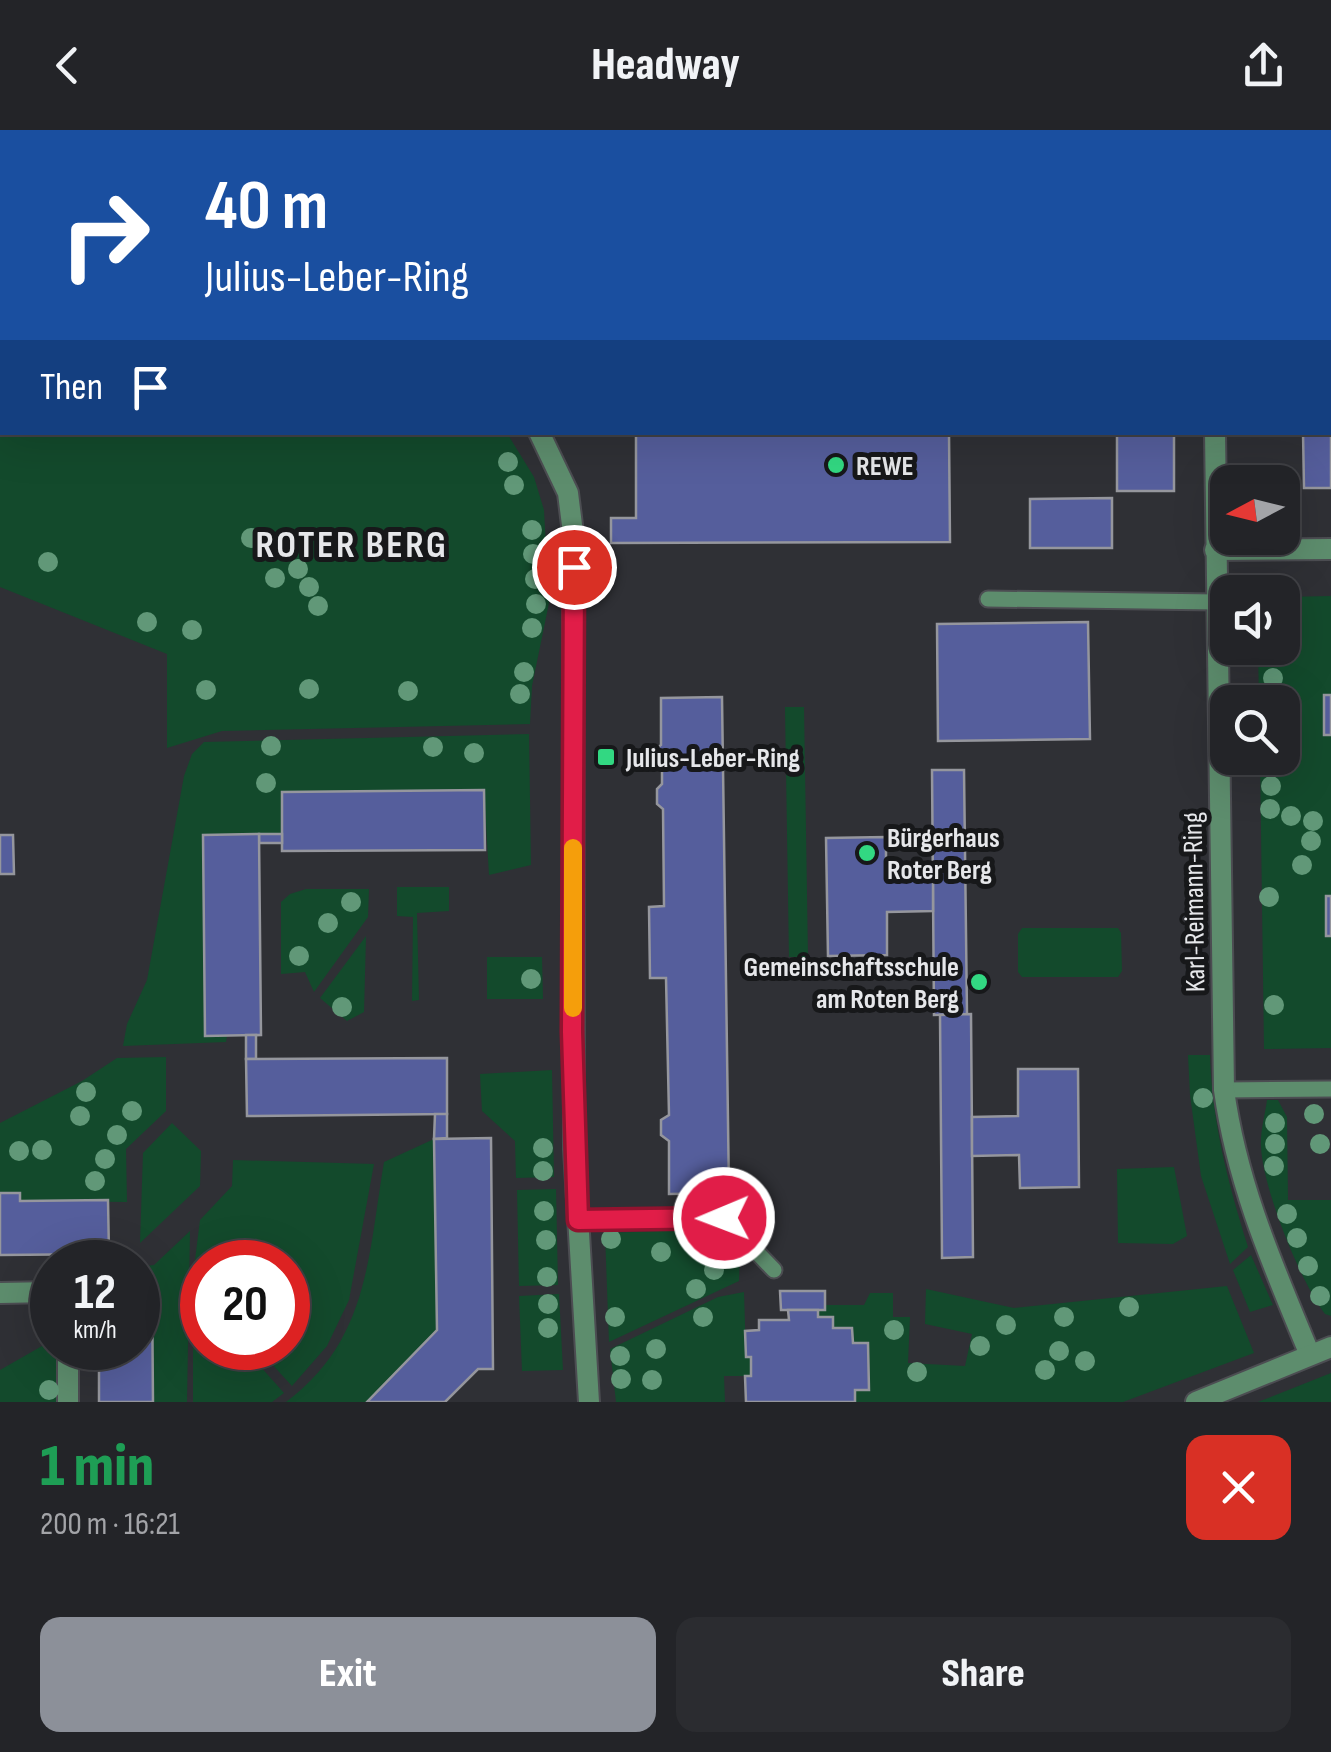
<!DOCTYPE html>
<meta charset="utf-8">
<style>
body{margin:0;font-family:"Sofia Sans Condensed",sans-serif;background:#2b2c30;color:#f1f3f6;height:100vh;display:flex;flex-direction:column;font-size:38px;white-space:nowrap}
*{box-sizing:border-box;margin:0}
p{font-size:32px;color:#a3a4a8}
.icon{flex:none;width:55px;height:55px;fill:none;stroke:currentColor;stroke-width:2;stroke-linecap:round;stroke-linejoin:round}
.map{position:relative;height:1272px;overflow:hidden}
.details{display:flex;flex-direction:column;background:#232428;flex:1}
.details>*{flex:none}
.banner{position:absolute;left:0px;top:0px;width:1332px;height:305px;box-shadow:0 10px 40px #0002,0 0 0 2px #404145;background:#1a4fa0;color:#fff;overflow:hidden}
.needle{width:65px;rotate:263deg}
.fabs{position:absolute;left:1210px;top:335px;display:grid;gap:20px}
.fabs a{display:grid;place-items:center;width:90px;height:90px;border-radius:20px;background:#232428;box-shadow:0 10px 40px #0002,0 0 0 2px #404145;font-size:50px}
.speed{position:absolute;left:30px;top:1110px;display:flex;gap:20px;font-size:50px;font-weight:700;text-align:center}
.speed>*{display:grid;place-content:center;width:130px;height:130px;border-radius:50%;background:#232428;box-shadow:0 10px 40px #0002,0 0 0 2px #404145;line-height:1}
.speed small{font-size:25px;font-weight:400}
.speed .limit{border:15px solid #d22;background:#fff;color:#111}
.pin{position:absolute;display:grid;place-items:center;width:85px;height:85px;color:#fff;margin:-42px;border:5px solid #fff;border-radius:50%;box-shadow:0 2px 10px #0007}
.me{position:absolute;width:110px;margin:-55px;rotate:269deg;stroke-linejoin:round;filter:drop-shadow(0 0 8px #0008)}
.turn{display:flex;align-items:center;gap:35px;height:210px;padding:0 40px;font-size:45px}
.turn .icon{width:130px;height:130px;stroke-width:2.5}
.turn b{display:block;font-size:70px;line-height:85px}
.then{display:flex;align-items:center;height:95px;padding:0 40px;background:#0003;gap:20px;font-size:38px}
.round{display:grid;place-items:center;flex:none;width:105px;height:105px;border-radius:20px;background:#2b2c30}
.overview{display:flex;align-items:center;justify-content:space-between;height:170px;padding:0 40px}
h1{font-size:60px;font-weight:800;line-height:75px;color:#1e9e55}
.cta{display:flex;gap:20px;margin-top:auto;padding:20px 40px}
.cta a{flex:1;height:115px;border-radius:20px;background:#8c9099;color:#fff;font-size:40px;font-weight:800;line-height:115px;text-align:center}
.cta a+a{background:#2b2c30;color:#f1f3f6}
header{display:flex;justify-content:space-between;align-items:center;height:130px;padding:0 40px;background:#232428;font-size:45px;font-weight:800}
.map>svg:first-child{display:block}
.green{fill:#134a2c}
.building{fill:#555e9c;stroke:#95969d;stroke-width:2.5}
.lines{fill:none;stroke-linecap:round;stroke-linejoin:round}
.service-casing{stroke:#4c4d52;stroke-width:19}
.minor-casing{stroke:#4c4d52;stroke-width:24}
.service{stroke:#5d8d6d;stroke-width:15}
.minor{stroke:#5d8d6d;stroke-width:20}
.tree{fill:#619878}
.route-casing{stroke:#92132f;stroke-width:25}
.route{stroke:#e11d48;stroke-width:18}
.slow{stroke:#f59e0b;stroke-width:18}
.poi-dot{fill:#32d882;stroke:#17181a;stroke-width:4}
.labels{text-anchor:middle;stroke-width:10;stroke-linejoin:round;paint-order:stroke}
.poi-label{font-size:28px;font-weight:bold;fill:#e6e7ea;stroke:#17181a;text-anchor:start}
.street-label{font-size:28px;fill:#e6e7ea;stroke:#17181a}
.district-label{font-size:38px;font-weight:bold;letter-spacing:2.5px;fill:#e6e7ea;stroke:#17181a}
</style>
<header><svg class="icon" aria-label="back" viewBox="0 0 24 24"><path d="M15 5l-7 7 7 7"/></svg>Headway<svg class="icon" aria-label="share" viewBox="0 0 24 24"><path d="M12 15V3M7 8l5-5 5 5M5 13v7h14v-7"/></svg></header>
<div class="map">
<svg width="1331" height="1272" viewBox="0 0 1331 1272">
<rect width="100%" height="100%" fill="#2f3035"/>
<g class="green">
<polygon points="0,0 145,0 2,2 2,66"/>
<polygon points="0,183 2,302 507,303 534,347 544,380 549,473 532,556 530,594 222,601 167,618 167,524 0,457"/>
<polygon points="1331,466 1331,565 1324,566 1324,605 1331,605 1331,766 1326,767 1326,805 1331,806 1331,918 1264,919 1260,628 1282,628 1282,572 1259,572 1258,518 1282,518 1283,467"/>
<polygon points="785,577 804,577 808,827 789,827"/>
<polygon points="529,604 531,735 489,745 484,660 282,662 282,704 204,705 206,906 227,906 226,912 123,916 127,894 147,850 184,646 192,624 204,612"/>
<polygon points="397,757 449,757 449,781 417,783 419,870 412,871 413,787 397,786"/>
<polygon points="306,759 369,759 368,787 314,862 305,842 281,844 281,772 290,764"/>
<polygon points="1022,798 1118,798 1121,803 1122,841 1118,847 1022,847 1018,842 1018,804"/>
<polygon points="366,806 364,882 347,891 320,868"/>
<polygon points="487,827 542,827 543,869 487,869"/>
<path d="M1188,925H1210C1212,992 1228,1053 1248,1117L1230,1134L1201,1046L1190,965Z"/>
<polygon points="166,927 166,981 126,1019 127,1072 20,1071 20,1063 0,1063 0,993 82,951 117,928"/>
<polygon points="552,940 554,1047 516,1048 515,1011 482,981 480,944"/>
<path d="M1267,970H1278L1287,987L1288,1070H1331V1186L1325,1184C1300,1151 1263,1059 1261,1017C1260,1002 1265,985 1267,970Z"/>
<polygon points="172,993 201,1021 200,1056 140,1113 143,1023"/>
<path d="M434,1009L437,1200L367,1272H286C369,1210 368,1126 384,1032Z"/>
<polygon points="233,1030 374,1034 349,1170 327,1216 292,1256 257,1218 288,1218 288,1132 202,1132 202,1157 193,1146 200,1090 232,1056"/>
<polygon points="1174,1037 1187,1106 1173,1114 1118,1113 1117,1039"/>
<polygon points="556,1059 558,1155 519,1156 517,1060"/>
<polygon points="720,1099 740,1122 739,1151 609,1212 605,1103"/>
<polygon points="190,1101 187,1272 153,1272 152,1150 138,1150 138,1137 154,1135"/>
<polygon points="1251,1125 1273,1175 1250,1182 1233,1140"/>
<polygon points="1227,1156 1254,1223 1123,1272 855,1272 855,1260 869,1259 868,1214 853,1213 852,1198 833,1198 818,1187 818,1180 824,1180 825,1175 864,1175 870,1163 893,1163 893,1187 910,1187 908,1233 965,1236 972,1204 925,1194 926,1159 1014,1178"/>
<polygon points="193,1160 202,1170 202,1218 244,1218 284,1263 272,1272 193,1272"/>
<polygon points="744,1162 746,1227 751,1227 751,1246 724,1246 725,1272 616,1272 610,1219 718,1167"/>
<polygon points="559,1164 563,1240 522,1241 519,1166"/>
<polygon points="42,1216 64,1218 64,1272 0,1272 0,1240"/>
<polygon points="1331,1243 1331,1272 1258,1272"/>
</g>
<g class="building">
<polygon points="435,0 553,0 553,2 436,2"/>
<rect x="586" y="0" width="233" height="2"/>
<rect x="819" y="0" width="65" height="2"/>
<rect x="884" y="0" width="153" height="2"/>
<rect x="1037" y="0" width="133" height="2"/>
<polygon points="1297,0 1331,0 1331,27 1330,2 1295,2"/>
<polygon points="1331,27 1331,198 1330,198 1330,27"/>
<polygon points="1331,198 1331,358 1304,358 1303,302 1330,302"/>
<polygon points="636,302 949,302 950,412 611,413 611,388 636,388"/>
<rect x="1117" y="302" width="57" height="59"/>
<polygon points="1112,368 1112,418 1030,418 1030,369"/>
<polygon points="1088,492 1090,609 938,611 937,494"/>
<rect x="1324" y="565" width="7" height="40"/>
<polygon points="722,567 729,1063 669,1064 669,1011 661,1005 661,990 669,985 666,848 650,848 649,777 664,776 663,679 657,674 657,659 662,654 662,639 656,633 656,619 661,615 661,568"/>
<polygon points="932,640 964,640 967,884 934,885"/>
<polygon points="484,660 485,720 282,721 282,662"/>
<rect x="259" y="704" width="23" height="9"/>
<polygon points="259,704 261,905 205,906 203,705"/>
<polygon points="0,705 13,705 14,744 0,744"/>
<polygon points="886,707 886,742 933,741 933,781 887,782 887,825 828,826 826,708"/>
<rect x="1326" y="766" width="5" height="40"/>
<polygon points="971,884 973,1127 942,1128 940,885"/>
<rect x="246" y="905" width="10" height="24"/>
<polygon points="447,928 447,984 247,986 246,929"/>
<polygon points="1018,939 1078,939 1079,1057 1020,1058 1019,1025 972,1026 972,987 1018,986"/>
<polygon points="435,984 447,984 447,1008 434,1009"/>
<polygon points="491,1008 493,1239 478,1239 445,1272 367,1272 437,1200 434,1009"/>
<polygon points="0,1063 20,1063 20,1071 108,1070 109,1124 0,1125"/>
<polygon points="98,1124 109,1124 109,1132 97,1132"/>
<polygon points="138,1150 152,1150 153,1272 99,1272 99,1235 91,1235 90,1218 138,1218"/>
<polygon points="780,1161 825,1161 825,1180 781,1180"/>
<polygon points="788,1180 818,1180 818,1187 833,1187 833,1198 852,1198 853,1213 868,1213 869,1260 855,1260 855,1272 746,1272 745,1246 751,1246 751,1227 746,1227 745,1201 759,1200 759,1190 789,1190"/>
</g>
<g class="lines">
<g class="service-casing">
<g id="service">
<polyline points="988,469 1217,472"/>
<polyline points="1224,960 1331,959"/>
<polyline points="578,1091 724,1088 774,1140"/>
</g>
</g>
<g class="minor-casing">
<g id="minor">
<polyline points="1210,0 1210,2"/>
<polyline points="0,162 2,162"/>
<polyline points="539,302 568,363 573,403 574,1019 589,1272"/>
<path d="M1215,302L1224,960C1237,1055 1274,1138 1310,1225"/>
<polyline points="1215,420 1331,419"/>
<polyline points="0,1163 52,1162"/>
<polyline points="68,1218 68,1272"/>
<polyline points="1196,1272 1331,1217"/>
</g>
</g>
<use href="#service" class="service"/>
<use href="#minor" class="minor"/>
</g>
<g class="tree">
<circle cx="508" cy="332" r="10"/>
<circle cx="514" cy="355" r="10"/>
<circle cx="532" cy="400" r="10"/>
<circle cx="251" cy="408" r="10"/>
<circle cx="533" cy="424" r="10"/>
<circle cx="48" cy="432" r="10"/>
<circle cx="298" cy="439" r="10"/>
<circle cx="275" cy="448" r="10"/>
<circle cx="535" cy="449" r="10"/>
<circle cx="309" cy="457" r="10"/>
<circle cx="536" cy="474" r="10"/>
<circle cx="318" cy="476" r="10"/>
<circle cx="147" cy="492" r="10"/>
<circle cx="532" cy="498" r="10"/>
<circle cx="192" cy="500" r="10"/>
<circle cx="524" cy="542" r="10"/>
<circle cx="1273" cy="548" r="10"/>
<circle cx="309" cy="559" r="10"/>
<circle cx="206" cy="560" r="10"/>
<circle cx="408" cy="561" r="10"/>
<circle cx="520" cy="564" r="10"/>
<circle cx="271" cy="616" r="10"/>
<circle cx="433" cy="617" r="10"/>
<circle cx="474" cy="623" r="10"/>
<circle cx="266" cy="653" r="10"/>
<circle cx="1271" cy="656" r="10"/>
<circle cx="1270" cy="679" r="10"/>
<circle cx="1291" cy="686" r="10"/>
<circle cx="1313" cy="691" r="10"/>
<circle cx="1311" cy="711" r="10"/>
<circle cx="1302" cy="735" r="10"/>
<circle cx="1269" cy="767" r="10"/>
<circle cx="351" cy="772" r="10"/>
<circle cx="328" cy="793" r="10"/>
<circle cx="299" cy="826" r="10"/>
<circle cx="531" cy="849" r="10"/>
<circle cx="1274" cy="875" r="10"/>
<circle cx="342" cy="877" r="10"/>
<circle cx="86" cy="962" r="10"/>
<circle cx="1203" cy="968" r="10"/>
<circle cx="132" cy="981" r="10"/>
<circle cx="1314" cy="984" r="10"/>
<circle cx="80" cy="986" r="10"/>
<circle cx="1275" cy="993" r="10"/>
<circle cx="117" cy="1005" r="10"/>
<circle cx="1275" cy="1014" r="10"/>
<circle cx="1320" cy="1014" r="10"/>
<circle cx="543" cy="1018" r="10"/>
<circle cx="42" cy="1020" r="10"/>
<circle cx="19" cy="1021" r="10"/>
<circle cx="105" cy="1029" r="10"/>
<circle cx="1274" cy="1036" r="10"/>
<circle cx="543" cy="1041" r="10"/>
<circle cx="95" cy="1051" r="10"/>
<circle cx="544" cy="1081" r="10"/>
<circle cx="1287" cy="1084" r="10"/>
<circle cx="1297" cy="1108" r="10"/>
<circle cx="611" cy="1109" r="10"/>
<circle cx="546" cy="1110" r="10"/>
<circle cx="709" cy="1112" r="10"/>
<circle cx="661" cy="1122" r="10"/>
<circle cx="1308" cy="1136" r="10"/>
<circle cx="714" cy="1140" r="10"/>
<circle cx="547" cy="1147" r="10"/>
<circle cx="696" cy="1159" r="10"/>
<circle cx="1320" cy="1166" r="10"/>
<circle cx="548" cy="1174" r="10"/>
<circle cx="1129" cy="1177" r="10"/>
<circle cx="615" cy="1187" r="10"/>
<circle cx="703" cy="1187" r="10"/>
<circle cx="1064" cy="1187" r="10"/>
<circle cx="1006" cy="1195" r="10"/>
<circle cx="548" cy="1198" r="10"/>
<circle cx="894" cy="1200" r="10"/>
<circle cx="980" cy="1216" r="10"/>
<circle cx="656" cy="1219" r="10"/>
<circle cx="1059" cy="1221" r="10"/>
<circle cx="620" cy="1226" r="10"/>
<circle cx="1085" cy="1231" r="10"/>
<circle cx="1045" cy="1240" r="10"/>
<circle cx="917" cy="1242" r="10"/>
<circle cx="621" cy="1249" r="10"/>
<circle cx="652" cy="1250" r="10"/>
<circle cx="49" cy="1260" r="10"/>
</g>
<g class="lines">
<g class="route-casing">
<polyline id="route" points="574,437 572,902 578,1090 724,1088"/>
</g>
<use href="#route" class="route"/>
<polyline class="slow" points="573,878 573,718"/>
</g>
<g class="poi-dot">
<circle cx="836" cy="335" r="10"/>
<rect x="596" y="617" width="20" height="20" rx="5"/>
<circle cx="867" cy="723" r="10"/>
<circle cx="979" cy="852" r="10"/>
</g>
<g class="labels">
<g class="poi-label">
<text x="856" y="345">REWE</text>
<text x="626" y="637">Julius-Leber-Ring</text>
<text x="887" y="717">Bürgerhaus<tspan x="887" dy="32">Roter Berg</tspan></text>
<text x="959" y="846" text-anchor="end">Gemeinschaftsschule<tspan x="959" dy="32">am Roten Berg</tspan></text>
</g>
<g class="street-label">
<text transform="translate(1193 772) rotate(-91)" y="10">Karl-Reimann-Ring</text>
</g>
<g class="district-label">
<text x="352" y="427">ROTER BERG</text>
</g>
</g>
</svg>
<div class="fabs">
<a><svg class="needle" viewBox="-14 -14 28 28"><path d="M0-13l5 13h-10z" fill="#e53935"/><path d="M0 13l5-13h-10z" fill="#a3a4a8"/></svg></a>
<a><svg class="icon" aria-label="sound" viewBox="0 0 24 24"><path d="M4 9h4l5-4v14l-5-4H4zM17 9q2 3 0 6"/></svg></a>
<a><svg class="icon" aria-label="search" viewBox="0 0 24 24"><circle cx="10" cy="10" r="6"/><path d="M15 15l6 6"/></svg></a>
</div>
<div class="speed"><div>12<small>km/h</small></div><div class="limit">20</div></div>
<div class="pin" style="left:574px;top:437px;background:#d93025"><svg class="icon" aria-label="arrive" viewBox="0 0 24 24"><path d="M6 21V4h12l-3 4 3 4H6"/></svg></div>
<svg class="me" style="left:724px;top:1088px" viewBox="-20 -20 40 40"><circle r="17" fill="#e11d48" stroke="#fff" stroke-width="3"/><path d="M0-11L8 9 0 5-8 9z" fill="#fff"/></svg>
<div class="banner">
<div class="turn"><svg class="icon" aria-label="right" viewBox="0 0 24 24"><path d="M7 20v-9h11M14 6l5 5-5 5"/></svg><div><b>40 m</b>Julius-Leber-Ring</div></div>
<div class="then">Then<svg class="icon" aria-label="arrive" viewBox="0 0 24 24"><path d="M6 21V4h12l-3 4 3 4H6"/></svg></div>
</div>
</div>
<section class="details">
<div class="overview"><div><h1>1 min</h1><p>200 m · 16:21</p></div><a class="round" style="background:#d93025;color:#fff"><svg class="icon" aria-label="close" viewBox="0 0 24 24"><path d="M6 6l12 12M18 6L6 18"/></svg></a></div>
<div class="cta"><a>Exit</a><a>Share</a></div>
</section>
